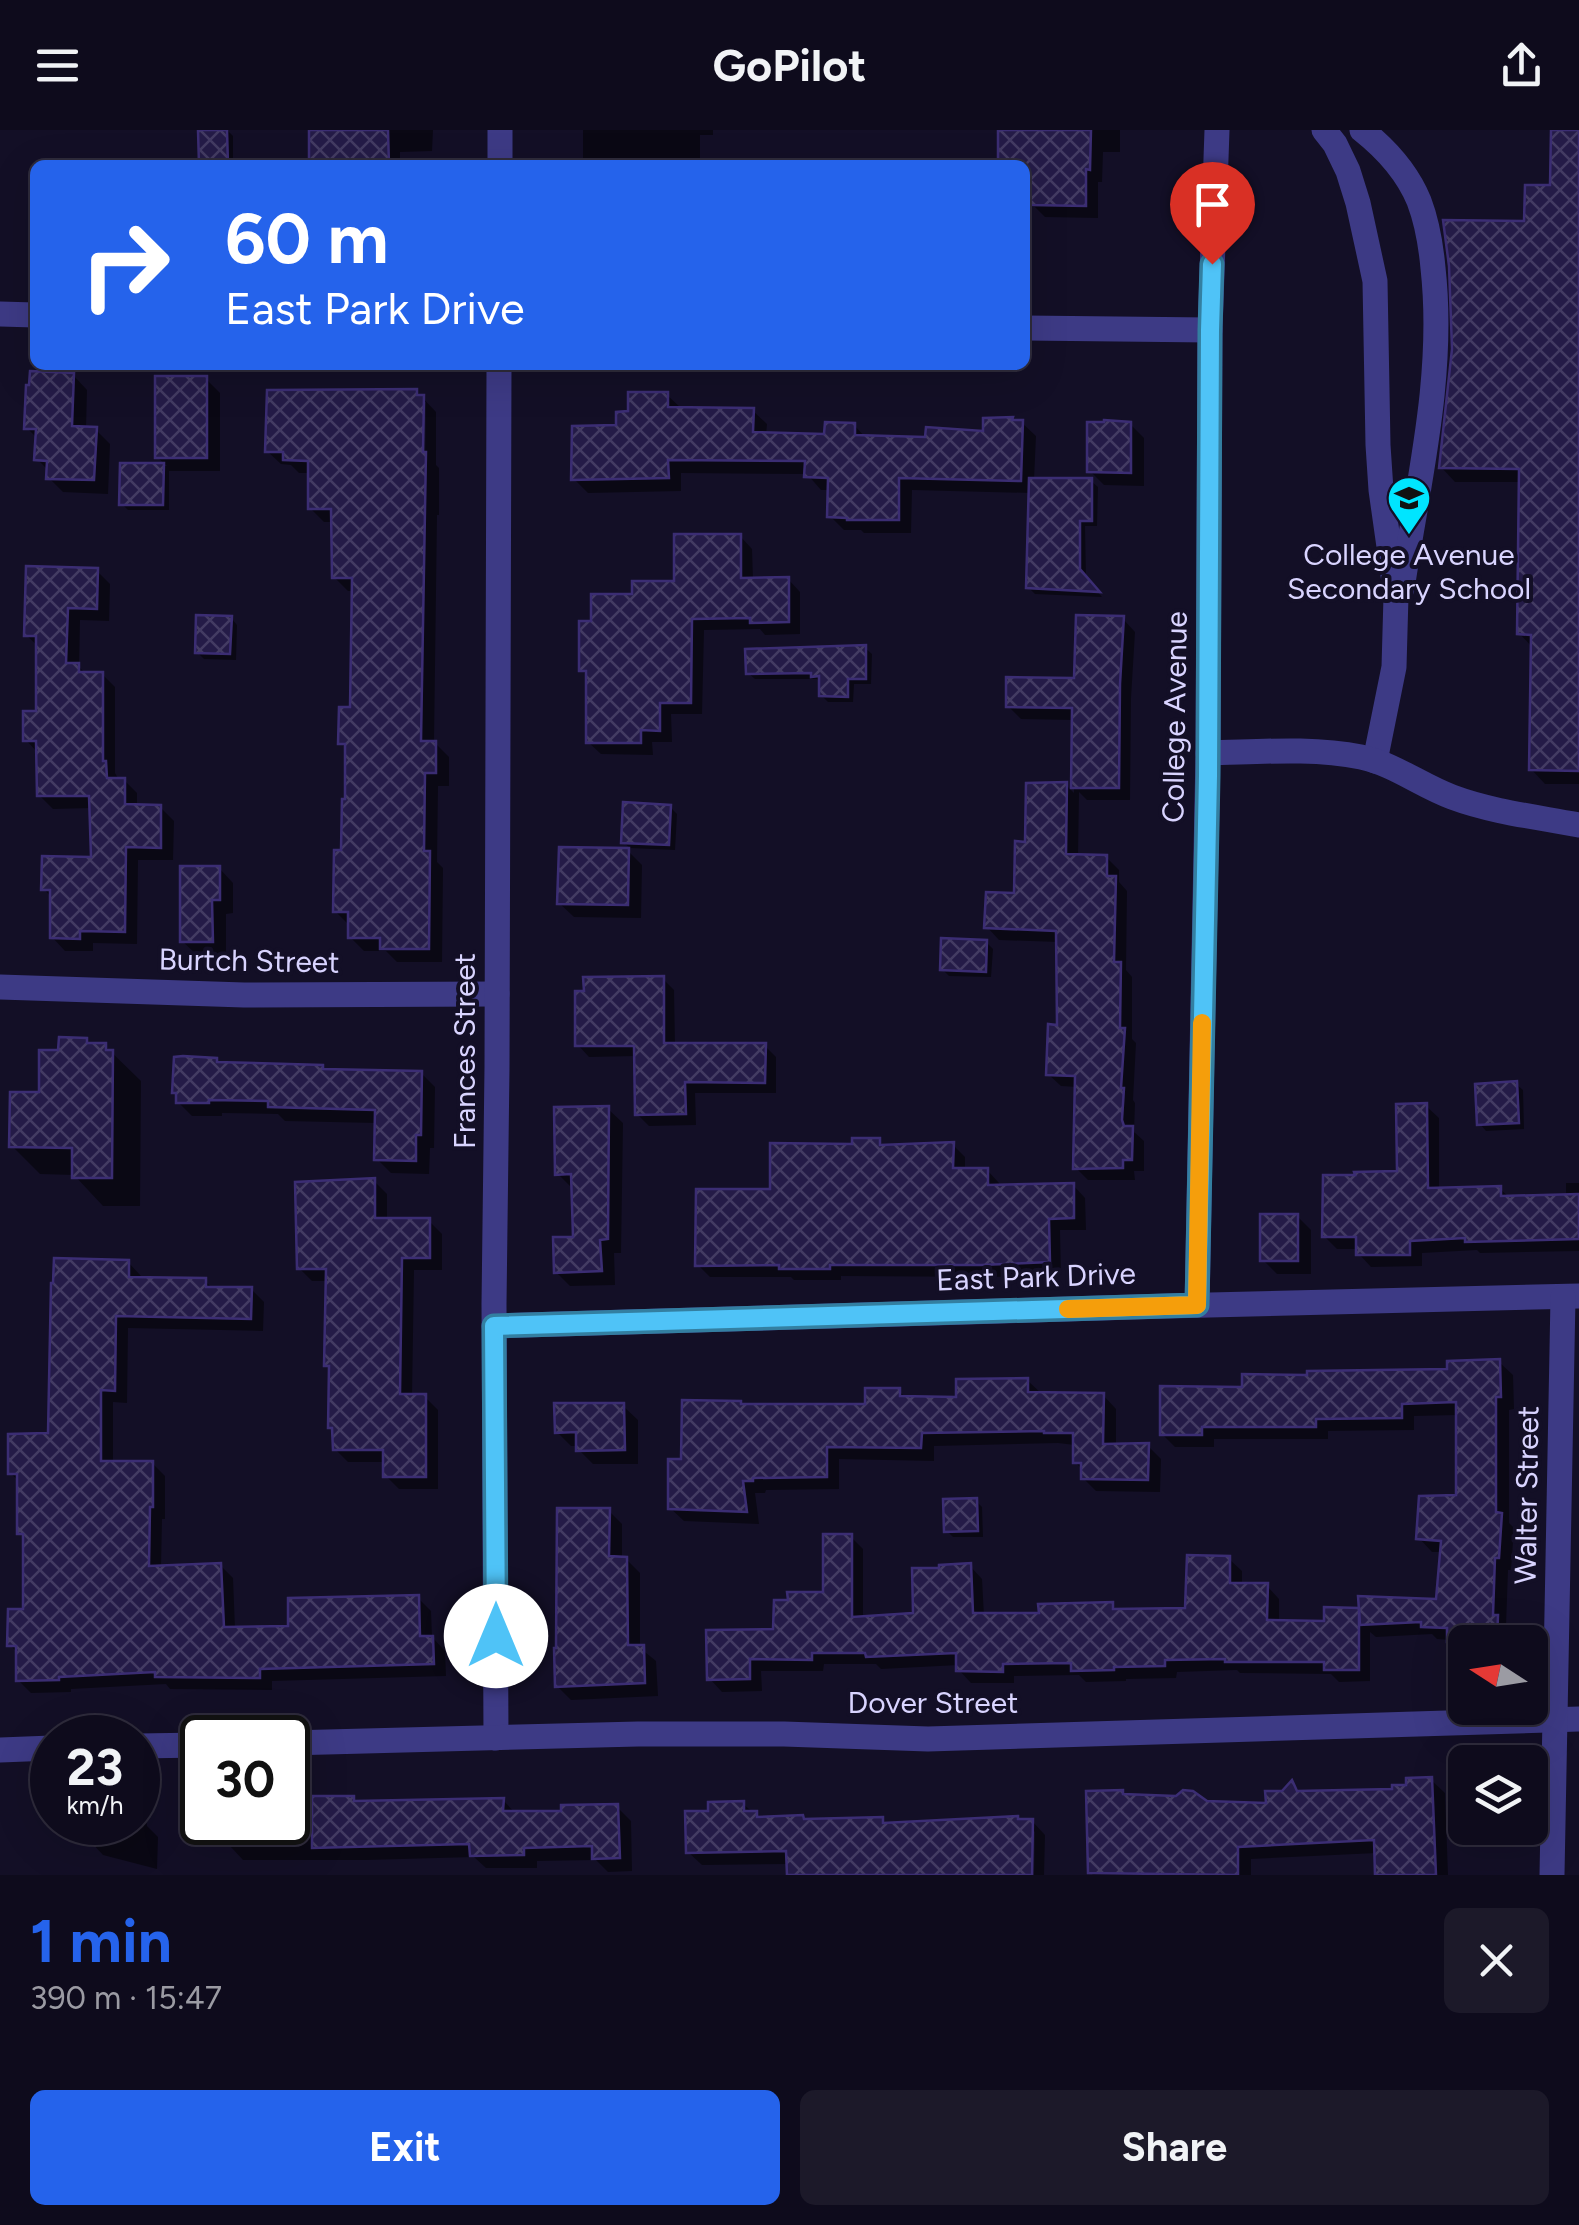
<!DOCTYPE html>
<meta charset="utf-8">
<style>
body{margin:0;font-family:Figtree,sans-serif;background:#1c1929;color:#f1f3f6;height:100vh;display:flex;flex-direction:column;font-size:38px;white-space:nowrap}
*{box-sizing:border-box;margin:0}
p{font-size:32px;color:#9b9ba3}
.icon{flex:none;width:55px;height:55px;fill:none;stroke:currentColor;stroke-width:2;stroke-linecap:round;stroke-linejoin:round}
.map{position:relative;height:1745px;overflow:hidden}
.sheet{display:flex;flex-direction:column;background:#0e0b1c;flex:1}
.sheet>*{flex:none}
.guide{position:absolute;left:30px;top:30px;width:1000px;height:210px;border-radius:15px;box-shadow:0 10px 40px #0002,0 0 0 2px #2e2b3b;background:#2563eb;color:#fff;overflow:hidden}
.needle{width:65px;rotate:282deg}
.fabs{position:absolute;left:1448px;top:1495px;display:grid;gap:20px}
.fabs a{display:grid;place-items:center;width:100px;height:100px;border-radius:15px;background:#0e0b1c;box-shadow:0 10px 40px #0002,0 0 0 2px #2e2b3b;font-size:50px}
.speed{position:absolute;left:30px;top:1585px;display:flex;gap:20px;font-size:50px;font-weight:700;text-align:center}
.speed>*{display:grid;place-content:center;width:130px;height:130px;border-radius:50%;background:#0e0b1c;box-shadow:0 10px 40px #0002,0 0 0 2px #2e2b3b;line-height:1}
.speed small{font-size:25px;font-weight:400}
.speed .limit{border:5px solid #111;border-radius:15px;background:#fff;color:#111}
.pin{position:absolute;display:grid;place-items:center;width:85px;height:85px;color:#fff;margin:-102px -42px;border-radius:50% 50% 50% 0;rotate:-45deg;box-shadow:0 0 10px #0007}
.pin .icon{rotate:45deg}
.me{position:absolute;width:110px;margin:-55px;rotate:0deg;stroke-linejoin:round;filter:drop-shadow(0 0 8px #0008)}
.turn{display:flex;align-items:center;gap:35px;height:210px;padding:0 30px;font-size:45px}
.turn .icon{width:130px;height:130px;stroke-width:2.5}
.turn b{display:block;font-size:70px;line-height:85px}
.round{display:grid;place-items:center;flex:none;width:105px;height:105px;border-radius:15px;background:#1c1929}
.head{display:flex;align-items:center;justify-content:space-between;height:170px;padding:0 30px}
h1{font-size:60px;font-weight:700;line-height:75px;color:#2563eb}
.button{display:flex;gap:20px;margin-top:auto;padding:20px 30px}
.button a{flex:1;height:115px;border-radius:15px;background:#2563eb;color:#fff;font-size:40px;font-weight:700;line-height:115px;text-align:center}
.button a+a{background:#1c1929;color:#f1f3f6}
header{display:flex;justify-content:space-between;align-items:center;height:130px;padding:0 30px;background:#0e0b1c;font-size:45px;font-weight:700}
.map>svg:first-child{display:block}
.shadow{fill:#0007;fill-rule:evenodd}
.building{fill:url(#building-cross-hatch);stroke:#3b2d73;stroke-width:2.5}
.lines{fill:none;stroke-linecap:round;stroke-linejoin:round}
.minor{stroke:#3d3a85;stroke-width:25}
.route-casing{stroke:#337fa1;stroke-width:25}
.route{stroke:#4fc3f7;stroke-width:18}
.slow{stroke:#f59e0b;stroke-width:18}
.labels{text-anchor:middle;stroke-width:8;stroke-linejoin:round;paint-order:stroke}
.poi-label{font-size:30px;fill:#d9d4ff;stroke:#130f26}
.street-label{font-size:30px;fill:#d9d4ff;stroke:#130f26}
</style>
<header><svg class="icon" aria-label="menu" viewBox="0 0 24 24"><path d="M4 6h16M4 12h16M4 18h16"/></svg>GoPilot<svg class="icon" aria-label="share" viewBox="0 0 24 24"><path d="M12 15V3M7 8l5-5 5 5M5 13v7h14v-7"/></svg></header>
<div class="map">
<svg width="1579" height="1745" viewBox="0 0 1579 1745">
<defs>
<pattern id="building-cross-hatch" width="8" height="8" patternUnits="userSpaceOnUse" patternTransform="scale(2.5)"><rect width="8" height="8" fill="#241b47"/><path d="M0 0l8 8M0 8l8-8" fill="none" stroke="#433b63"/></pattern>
</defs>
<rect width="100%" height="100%" fill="#130f26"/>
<g class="shadow">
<polygon points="200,0 227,0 233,6 233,35 201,35"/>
<polygon points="311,0 433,0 432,21 400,22 400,35 313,35"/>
<polygon points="583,0 713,0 713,5 700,5 700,35 583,35"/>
<polygon points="1013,0 1120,0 1120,22 1103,22 1102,52 1098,52 1098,88 1045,87 1035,77 1025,77 1025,35 1000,35"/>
<polygon points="1554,0 1579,0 1579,654 1545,654 1531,639 1533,518 1519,503 1522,352 1455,352 1441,337 1527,94 1553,58"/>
<polygon points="73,245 87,260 86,299 96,300 110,314 108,364 63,362 49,348 49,341 37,329 38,309 27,298"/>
<polygon points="206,249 220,263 220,341 169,341 169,380 128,380 122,374 122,335 167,336 157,327"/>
<path d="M416,261L436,282V335L439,338V385H437L434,612L449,627V656H438L437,732L443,738L442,832H397L386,821H364L350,807V796L335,781L344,722L348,671L347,619L341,613L353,580L355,461H348L334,447L333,392H324L310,378V343H299L291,335L281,334L267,321ZM421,272H426L425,335H420Z"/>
<polygon points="667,265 681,278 753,281 767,294 766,305 827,307 854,295 866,308 927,310 985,303 1012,289 1014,292 1022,293 1036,306 1034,350 1091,351 1098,357 1097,396 1085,396 1086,448 1102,467 1035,464 1028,457 1031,363 912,360 911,403 864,403 861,400 844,400 830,386 830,360 821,360 807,344 681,343 681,361 588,363 574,349 631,284"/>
<polygon points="1130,294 1144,308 1144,356 1104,355 1090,341"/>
<polygon points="740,406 752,419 753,450 788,449 800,462 800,504 765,505 760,499 704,500 702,584 671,584 672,612 652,612 653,625 601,624 588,612 588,547 582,540 594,493 635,467 677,453"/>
<polygon points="97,441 110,454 109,491 80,490 79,537 86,544 102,544 115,557 115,643 119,650 124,650 137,663 137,677 160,677 174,691 173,730 138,730 137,814 93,813 93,821 65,821 52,807 52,768 44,759 94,729 92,678 53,679 39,665 38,623 26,610 39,584 39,517 26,505"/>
<polygon points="231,488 237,495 236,530 204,529 197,522"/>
<polygon points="1123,489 1135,502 1131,568 1130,670 1087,670 1079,662 1078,727 1106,727 1119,740 1119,752 1127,761 1126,840 1132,847 1132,909 1136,913 1133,970 1135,973 1134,1002 1144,1011 1144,1041 1134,1041 1135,1050 1088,1050 1076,1038 1077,957 1061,956 1048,944 1059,898 1059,812 999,810 987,797 1017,765 1028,714 1066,655 1074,663 1074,590 1021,589 1008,576 1076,551"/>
<polygon points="865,518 872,524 871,554 854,554 853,572 828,572 821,565 820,552 817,549 755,549 748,543"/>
<polygon points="670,677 677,684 675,720 630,718 623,712"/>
<polygon points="628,721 642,735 641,788 574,787 559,773"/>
<polygon points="219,738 233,753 233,783 226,784 226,825 197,825 182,811"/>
<polygon points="986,812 993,819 991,847 949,846 942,839"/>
<polygon points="663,849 674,860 675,916 765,916 776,927 776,963 695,963 696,995 649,996 637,984 637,926 589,927 578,915"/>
<polygon points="86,910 92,916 105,916 141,951 140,1076 103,1076 74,1045 40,1044 12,1016 42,965"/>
<polygon points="216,930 221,935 322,937 326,941 421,943 435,957 434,1018 430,1018 429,1044 391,1043 377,1029 377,993 285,991 278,984 222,983 222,986 192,986 178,972"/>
<polygon points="1516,954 1523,960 1524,999 1486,1001 1480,994"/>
<polygon points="1426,976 1439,988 1439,1060 1500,1059 1510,1068 1566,1066 1566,1053 1579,1053 1579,1121 1480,1123 1477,1120 1422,1123 1422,1136 1371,1137 1359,1124 1358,1119 1337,1119 1324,1106 1400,1044"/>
<polygon points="608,979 623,993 621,1123 614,1123 615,1155 570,1156 556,1142 576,1109 572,1058 558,1044"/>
<polygon points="879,1011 885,1017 953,1015 965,1027 965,1040 987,1040 999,1053 999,1057 1073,1055 1085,1068 1086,1100 1060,1100 1061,1144 995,1147 841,1146 841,1150 794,1150 791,1147 710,1147 698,1135 773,1062 855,1016"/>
<polygon points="374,1051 387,1064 387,1090 429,1091 442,1104 442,1140 414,1140 412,1267 425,1267 438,1280 438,1359 399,1359 386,1346 386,1332 348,1332 335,1319 335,1301 330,1297 332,1239 327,1235 329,1151 312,1151 299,1138"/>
<polygon points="1297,1086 1311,1100 1311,1144 1277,1144 1263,1130"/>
<polygon points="128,1132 141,1146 141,1149 205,1151 214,1160 251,1159 264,1172 263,1201 128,1198 127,1273 113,1272 113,1334 152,1333 165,1346 165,1389 162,1389 161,1438 220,1435 233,1448 235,1499 290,1499 418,1468 431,1481 432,1507 445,1521 446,1546 272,1551 272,1560 170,1559 166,1554 71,1559 71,1562 31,1563 18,1550 18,1523 10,1515 26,1481 25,1409 20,1403 20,1352 10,1343 50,1306"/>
<polygon points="1499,1232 1513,1245 1514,1279 1509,1280 1509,1393 1514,1398 1511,1440 1508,1440 1506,1496 1510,1500 1510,1512 1465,1512 1465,1537 1449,1523 1450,1510 1437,1509 1432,1504 1376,1507 1370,1502 1370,1551 1339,1552 1331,1544 1240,1543 1237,1540 1177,1542 1176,1548 1126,1549 1126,1551 1086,1552 1079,1545 1014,1546 1014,1553 971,1553 959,1540 959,1535 881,1539 876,1534 824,1534 823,1541 761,1541 762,1561 722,1562 710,1549 826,1465 851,1407 863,1419 863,1488 915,1486 970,1436 982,1449 984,1486 1041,1486 1112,1475 1118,1481 1187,1481 1229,1429 1242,1441 1242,1456 1267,1456 1279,1469 1279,1493 1327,1494 1357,1480 1362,1484 1439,1471 1442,1422 1432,1422 1419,1408 1458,1368 1458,1285 1414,1286 1414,1300 1328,1301 1328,1309 1214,1309 1214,1317 1175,1317 1162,1304 1244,1260 1449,1241"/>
<polygon points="1027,1250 1042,1264 1103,1265 1116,1279 1116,1316 1148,1316 1161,1329 1160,1362 1096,1361 1083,1348 1083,1340 1075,1332 1075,1315 1058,1313 934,1316 934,1331 839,1329 839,1359 766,1360 765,1363 755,1363 759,1394 684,1391 670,1378 684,1331 743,1276 867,1277 899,1261 907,1269 959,1270"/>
<polygon points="623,1276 638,1290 638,1334 593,1334 579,1320 579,1316 571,1316 557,1302"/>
<polygon points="976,1371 982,1377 983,1407 953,1407 947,1401"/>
<polygon points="609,1381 622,1394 622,1429 626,1429 640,1443 640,1518 656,1531 658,1566 571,1570 557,1556"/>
<polygon points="1431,1650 1445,1663 1448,1745 1378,1745 1377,1723 1251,1729 1251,1745 1093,1745 1090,1742 1122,1662 1127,1667 1206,1674 1268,1676 1292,1653 1302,1664 1394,1661"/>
<polygon points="288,1668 353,1668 358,1673 503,1670 516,1684 564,1684 617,1677 631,1691 632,1741 608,1742 596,1730 537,1731 537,1738 486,1738 474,1727 366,1730 243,1730 230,1716 229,1692 288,1692"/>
<polygon points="743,1674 761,1689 806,1692 882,1689 888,1695 1032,1691 1045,1705 1044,1745 1034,1745 1035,1702 1030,1697 1029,1745 790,1745 789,1734 702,1735 688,1722 710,1683"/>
<polygon points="138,1680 146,1688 147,1696 158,1707 157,1739 103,1725 89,1710 88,1692 138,1692"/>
</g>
<g class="building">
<polygon points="198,0 227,0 228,35 199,35"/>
<polygon points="309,0 388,0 389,35 309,34"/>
<polygon points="998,0 1091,0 1090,40 1086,39 1086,76 1030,75 1029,65 1025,65 1025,35 998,35"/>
<polygon points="1551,0 1579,0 1579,641 1529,640 1531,505 1517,504 1519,339 1439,338 1452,219 1449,136 1443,90 1524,91 1525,55 1550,55"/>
<polygon points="30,241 74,243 72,296 97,297 94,350 46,349 47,331 34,330 36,299 24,299 26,255 29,255"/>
<rect x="155" y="246" width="52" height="82"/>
<polygon points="417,259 417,265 424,265 423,322 426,322 421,611 436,611 436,643 425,643 424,721 430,721 429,819 380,819 380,808 348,808 348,782 333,782 334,720 341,720 342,669 345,669 345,614 338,614 339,577 350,577 352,448 332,448 331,379 308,379 308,331 283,330 283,322 265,322 267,260"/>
<polygon points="628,262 668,262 668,277 754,278 753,302 824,304 825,292 855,293 855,305 925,307 926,297 983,301 983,288 1013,287 1012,290 1023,290 1021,351 899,348 899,390 847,390 847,388 827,387 828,348 804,347 805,331 668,330 669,348 571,350 572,296 616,295 616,282 628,281"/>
<polygon points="1104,290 1131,292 1131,343 1087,342 1087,292 1104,292"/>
<polygon points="120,333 164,333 163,375 119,375"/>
<polygon points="1029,348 1092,348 1092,391 1080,391 1080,439 1100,462 1026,458"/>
<polygon points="674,404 741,404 741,448 789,447 789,492 750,493 750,488 692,489 691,573 660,573 660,601 641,600 641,613 586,613 586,541 579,541 579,491 591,491 591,464 632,464 632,451 674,451"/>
<polygon points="26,436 98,438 97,479 68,478 66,533 79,533 79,542 103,542 103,631 106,631 107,648 125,648 125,674 161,675 161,718 126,717 125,802 80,801 80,809 50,808 50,760 41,760 42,726 91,727 89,666 37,666 36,611 23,611 23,581 36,581 36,506 24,506"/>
<polygon points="196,485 232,486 230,524 195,523"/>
<polygon points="1076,485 1124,486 1120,554 1119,658 1071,658 1072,578 1006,577 1006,547 1074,548"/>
<polygon points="866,515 866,549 848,549 848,567 819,566 819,546 811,547 811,543 746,544 745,519"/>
<polygon points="1067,652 1066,724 1107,725 1107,746 1116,746 1114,832 1121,832 1120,898 1125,898 1121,958 1124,958 1122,990 1124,996 1133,996 1132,1030 1123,1030 1123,1038 1073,1039 1075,946 1046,945 1048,894 1057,895 1056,801 984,798 986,762 1014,763 1015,711 1025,712 1026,653"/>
<polygon points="623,672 671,675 669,715 621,713"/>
<polygon points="559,717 629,718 628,775 557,774"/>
<polygon points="180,736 220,736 220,770 212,770 213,812 180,812"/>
<polygon points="941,808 987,810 986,842 940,840"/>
<polygon points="664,846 664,913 766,913 765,953 685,952 686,984 635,985 634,916 575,916 575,861 584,861 583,847"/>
<polygon points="59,907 87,908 87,913 106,913 106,920 113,920 112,1048 72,1048 72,1018 9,1017 10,962 39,962 39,920 58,920"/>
<polygon points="183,926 217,928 217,932 323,935 323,939 422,941 421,1005 416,1005 416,1031 374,1030 375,980 268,977 268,971 209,970 209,973 176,973 176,963 172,963 174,927"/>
<polygon points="1517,951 1519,993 1477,995 1475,954"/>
<polygon points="1427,973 1428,1058 1501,1056 1501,1066 1579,1064 1579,1109 1465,1112 1465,1108 1410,1111 1410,1125 1356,1125 1356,1107 1322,1107 1323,1045 1355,1045 1354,1042 1397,1041 1396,974"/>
<polygon points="609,976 608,1109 600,1110 602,1141 554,1143 553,1107 573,1107 571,1044 555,1045 554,977"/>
<polygon points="852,1008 880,1008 880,1015 954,1012 953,1038 988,1038 988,1055 1074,1053 1074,1088 1049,1089 1050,1132 981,1135 830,1135 830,1139 779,1139 779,1135 695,1136 696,1059 770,1059 770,1013 852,1014"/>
<polygon points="375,1048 375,1088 430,1088 430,1128 402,1128 400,1264 426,1264 426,1347 383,1347 383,1320 333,1320 332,1298 328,1298 329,1236 324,1236 326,1139 297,1139 295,1052"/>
<rect x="1260" y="1084" width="38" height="47"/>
<polygon points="54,1128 129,1130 129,1147 206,1148 206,1157 252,1157 251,1189 116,1186 115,1261 101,1260 101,1331 153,1331 153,1377 150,1377 149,1436 221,1433 224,1497 288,1496 288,1468 419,1465 420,1506 433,1506 434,1534 260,1539 260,1548 155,1547 155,1542 59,1547 59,1550 16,1551 16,1516 7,1516 8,1479 23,1479 23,1404 17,1404 17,1344 8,1344 8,1304 48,1303 51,1153 53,1153"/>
<polygon points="1500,1229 1501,1267 1496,1267 1496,1382 1502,1383 1499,1428 1495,1428 1493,1485 1498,1485 1497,1512 1447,1512 1447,1498 1421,1497 1421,1492 1360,1495 1358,1466 1436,1469 1441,1411 1416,1409 1419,1366 1456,1365 1456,1272 1402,1274 1402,1288 1316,1289 1316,1297 1202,1297 1202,1305 1160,1305 1160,1256 1242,1257 1242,1244 1307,1245 1307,1241 1447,1239 1447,1231"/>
<polygon points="1028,1248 1028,1262 1104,1263 1103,1314 1149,1313 1148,1350 1081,1349 1081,1333 1073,1333 1073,1303 1044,1303 1044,1301 922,1303 921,1318 827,1317 827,1347 753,1348 753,1351 743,1351 747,1382 668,1379 668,1329 681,1329 682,1270 741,1271 741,1274 865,1274 865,1258 900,1258 900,1266 956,1267 956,1249"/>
<polygon points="554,1273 624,1273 625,1320 576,1321 576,1302 555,1303"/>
<polygon points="977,1368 978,1401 944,1402 943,1369"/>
<polygon points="557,1378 610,1378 609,1426 627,1427 628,1515 644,1515 645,1553 555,1557 554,1518 556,1518"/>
<polygon points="823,1404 852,1404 852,1487 913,1483 912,1438 939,1438 939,1435 971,1433 973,1483 1039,1483 1038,1474 1113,1472 1113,1479 1185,1478 1187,1425 1230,1426 1230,1453 1268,1453 1267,1490 1324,1491 1324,1477 1359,1478 1359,1540 1324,1540 1324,1532 1225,1532 1225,1529 1165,1530 1165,1536 1114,1537 1114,1540 1071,1541 1071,1533 1003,1534 1003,1542 956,1541 956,1523 866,1527 865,1523 812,1523 812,1530 750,1529 750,1549 707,1550 706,1500 773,1499 774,1470 788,1470 787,1462 823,1462"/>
<polygon points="1432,1647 1436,1745 1375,1745 1374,1710 1238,1717 1238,1745 1088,1743 1086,1661 1123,1660 1123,1664 1176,1666 1183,1660 1193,1661 1207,1671 1266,1673 1265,1661 1282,1661 1292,1650 1297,1661 1392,1659 1392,1655 1406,1655 1406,1648"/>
<polygon points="312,1666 354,1666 354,1671 504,1668 503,1681 561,1681 561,1675 618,1674 620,1728 592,1729 592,1716 524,1718 524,1725 470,1726 469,1714 312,1718"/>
<polygon points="744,1671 744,1681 757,1681 757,1687 803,1685 804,1689 883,1687 883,1693 1018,1686 1018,1689 1033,1689 1032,1745 787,1745 786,1721 686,1723 685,1681 708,1681 708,1672"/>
</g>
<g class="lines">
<g class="minor">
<polyline points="1324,0 1335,14 1348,41 1358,73 1375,151 1378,315 1381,360 1396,466 1394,537 1375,631"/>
<path d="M1362,0C1386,19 1407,42 1419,71C1427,92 1431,116 1433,138C1445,246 1418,352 1402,459"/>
<polyline points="500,35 500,0"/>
<polyline points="0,184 35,185"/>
<polyline points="1025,198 1210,200"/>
<path d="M1208,623C1258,622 1311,617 1361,627C1394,634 1420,655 1452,667C1492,682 1537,687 1579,695"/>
<polyline points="0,857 244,865 497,864"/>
<polyline points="1197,1175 1208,623 1210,200 1217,0"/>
<polyline points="494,1196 1168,1176 1579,1166"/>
<polyline points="496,1608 494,1174 497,937 499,235"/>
<polyline points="288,1613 638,1604 784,1604 928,1609 1579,1589"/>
<polyline points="138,1616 202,1615"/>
<polyline points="0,1620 52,1618"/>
<polyline points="1552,1745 1563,1167"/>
</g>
</g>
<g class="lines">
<g class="route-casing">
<polyline id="route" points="496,1506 494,1196 1197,1175 1208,646 1210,200 1212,134"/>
</g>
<use href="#route" class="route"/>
<polyline class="slow" points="1068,1179 1197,1175 1202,893"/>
</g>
<defs>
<g id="school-pin" transform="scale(2.25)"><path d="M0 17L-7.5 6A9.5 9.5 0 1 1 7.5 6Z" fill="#00e5ff" stroke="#130f26"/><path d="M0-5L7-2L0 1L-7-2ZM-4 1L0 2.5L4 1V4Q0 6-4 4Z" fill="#111"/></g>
</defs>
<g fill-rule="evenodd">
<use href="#school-pin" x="1409" y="368"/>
</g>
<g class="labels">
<g class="poi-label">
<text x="1409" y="435">College Avenue<tspan x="1409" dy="34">Secondary School</tspan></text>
</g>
<g class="street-label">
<text transform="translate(1175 587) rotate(-89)" y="10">College Avenue</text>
<text transform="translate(249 831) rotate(1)" y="10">Burtch Street</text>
<text transform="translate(465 921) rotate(-90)" y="10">Frances Street</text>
<text transform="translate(1036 1147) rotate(-2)" y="10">East Park Drive</text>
<text transform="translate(1527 1365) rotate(-89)" y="10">Walter Street</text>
<text x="933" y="1583">Dover Street</text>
</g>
</g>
</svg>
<div class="fabs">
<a><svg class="needle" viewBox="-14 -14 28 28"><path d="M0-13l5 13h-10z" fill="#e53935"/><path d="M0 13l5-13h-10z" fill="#9b9ba3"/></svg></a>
<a><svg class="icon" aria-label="layers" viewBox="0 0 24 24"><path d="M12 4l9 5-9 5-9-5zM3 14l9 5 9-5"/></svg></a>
</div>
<div class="speed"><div>23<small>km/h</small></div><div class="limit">30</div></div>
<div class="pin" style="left:1212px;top:134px;background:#d93025"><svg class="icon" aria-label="arrive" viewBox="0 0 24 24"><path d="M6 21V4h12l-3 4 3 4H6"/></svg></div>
<svg class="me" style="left:496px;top:1506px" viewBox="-20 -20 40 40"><circle r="19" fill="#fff"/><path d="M0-13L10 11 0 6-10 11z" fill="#4fc3f7"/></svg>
<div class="guide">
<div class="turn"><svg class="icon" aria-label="right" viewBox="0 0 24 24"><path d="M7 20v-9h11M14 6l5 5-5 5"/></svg><div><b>60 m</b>East Park Drive</div></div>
</div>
</div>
<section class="sheet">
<div class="head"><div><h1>1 min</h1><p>390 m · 15:47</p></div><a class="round"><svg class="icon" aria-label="close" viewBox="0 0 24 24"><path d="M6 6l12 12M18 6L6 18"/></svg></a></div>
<div class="button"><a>Exit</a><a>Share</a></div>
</section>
